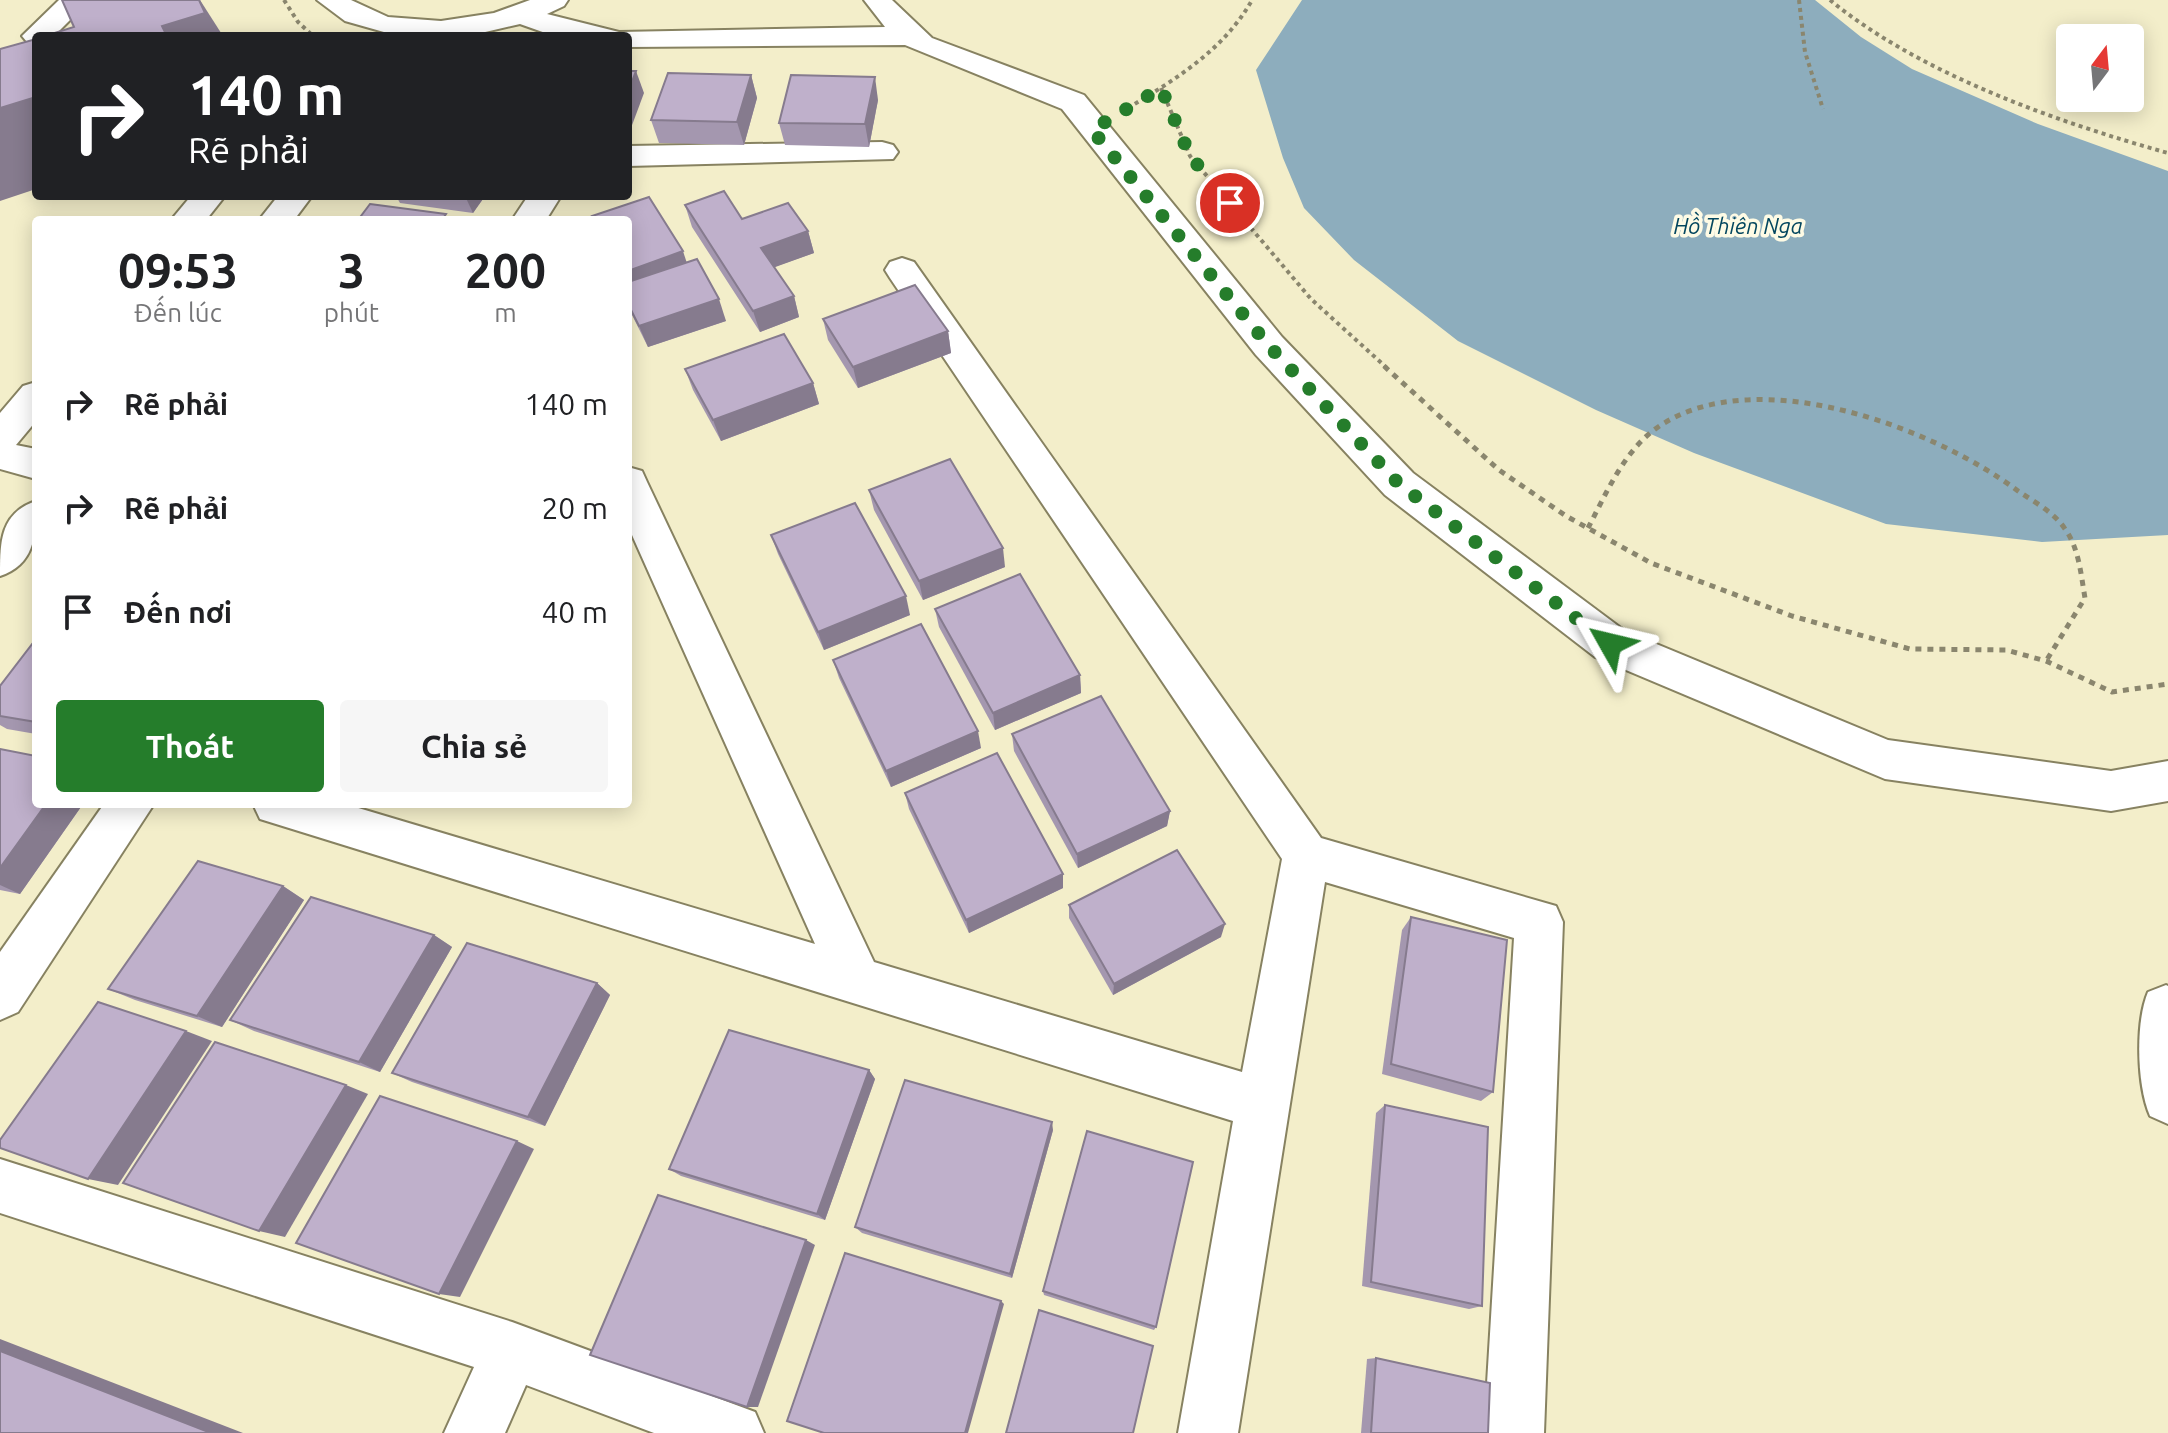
<!DOCTYPE html>
<html lang="vi">
<meta charset="utf-8">
<style>
body{margin:0;font-family:Ubuntu,sans-serif;background:#f6f6f6;color:#202124;height:100vh;display:flex;flex-direction:column;font-size:30px;white-space:nowrap}
*{box-sizing:border-box;margin:0}
p{font-size:26px;color:#757577}
.icon{flex:none;width:44px;height:44px;fill:none;stroke:currentColor;stroke-width:2;stroke-linecap:round;stroke-linejoin:round}
.map{position:relative;flex:1;overflow:hidden}
.side{position:absolute;left:32px;top:216px;width:600px;height:592px;display:flex;flex-direction:column;background:#fff;border-radius:8px;box-shadow:0 4px 20px #0003}
.side>*{flex:none}
.banner{position:absolute;left:32px;top:32px;width:600px;height:168px;border-radius:8px;box-shadow:0 4px 20px #0003;background:#202124;color:#fff;overflow:hidden}
.needle{width:52px;rotate:16deg}
.controls{position:absolute;left:2056px;top:24px;display:grid;gap:16px}
.controls a{display:grid;place-items:center;width:88px;height:88px;border-radius:8px;background:#fff;box-shadow:0 4px 20px #0003;font-size:40px}
.pin{position:absolute;display:grid;place-items:center;width:68px;height:68px;color:#fff;margin:-34px;border:4px solid #fff;border-radius:50%;box-shadow:0 2px 8px #0007}
.me{position:absolute;width:88px;margin:-44px;rotate:307deg;stroke-linejoin:round;filter:drop-shadow(0 0 6px #0008)}
.turn{display:flex;align-items:center;gap:28px;height:168px;padding:0 24px;font-size:36px}
.turn .icon{width:104px;height:104px;stroke-width:2.5}
.turn b{display:block;font-size:56px;line-height:68px}
.eta{display:flex;justify-content:space-evenly;align-items:center;height:136px;text-align:center}
.eta b{font-size:48px;font-weight:700;line-height:56px}
.primary-button{display:flex;gap:16px;margin-top:auto;padding:16px 24px}
.primary-button a{flex:1;height:92px;border-radius:8px;background:#257d2b;color:#fff;font-size:32px;font-weight:700;line-height:92px;text-align:center}
.primary-button a+a{background:#f6f6f6;color:#202124}
ul{padding:0;list-style:none}
li{display:flex;align-items:center;gap:24px;height:104px;padding:0 24px}
li div{flex:1}
li b{display:block;font-size:30px}
li em{font-style:normal}
.map>svg:first-child{display:block}
.water{fill:#8dadbd}
.lines{fill:none;stroke-linecap:round;stroke-linejoin:round}
.minor-casing{stroke:#878261;stroke-width:4}
.path-far1{stroke:#8a866e;stroke-width:4;stroke-dasharray:4 4;stroke-linecap:butt}
.path{stroke:#8a866e;stroke-width:5;stroke-dasharray:6 6;stroke-linecap:butt}
.minor{fill:#fff;fill-rule:evenodd}
.wall{fill:#a497af}
.shaded-wall{fill:#867b8e}
.building{fill:#bfb0cb;stroke:#867b8e;stroke-width:2}
.route{stroke:#257d2b;stroke-width:14;stroke-dasharray:0 25.2}
.labels{text-anchor:middle;stroke-width:7;stroke-linejoin:round;paint-order:stroke}
.far-water-label{font-size:22px;font-style:italic;fill:#04475f;stroke:#fefbe5}
</style>
<div class="map">
<svg width="2168" height="1433" viewBox="0 0 2168 1433">
<rect width="100%" height="100%" fill="#f3eeca"/>
<polygon class="water" points="1302,0 1815,0 1861,37 1912,69 2038,124 2168,171 2168,535 2042,542 1886,524 1694,453 1596,410 1458,341 1354,260 1304,208 1283,158 1256,70"/>
<g class="lines">
<g class="minor-casing">
<g id="minor">
<polygon points="59,0 90,0 54,36 36,36 36,45 27,42 22,36"/>
<polygon points="317,0 351,0 388,17 441,21 494,13 530,0 568,0 564,6 547,14 619,32 885,27 864,0 892,0 932,38 1084,95 1282,337 1413,473 1625,631 1888,740 2111,771 2168,761 2168,801 2111,811 1885,779 1595,657 1385,495 1256,355 1062,109 905,45 628,47 628,36 554,36 520,24 468,36 398,36 345,21"/>
<polygon points="882,142 893,145 898,152 893,159 628,166 628,146"/>
<polygon points="191,196 225,196 206,220 171,220"/>
<polygon points="278,196 312,196 294,220 259,220"/>
<polygon points="528,196 561,196 546,220 512,220"/>
<polygon points="902,258 914,262 1321,838 1556,906 1563,922 1544,1433 1484,1433 1514,938 1325,882 1238,1433 1178,1433 1233,1121 260,819 253,804 345,804 815,944 628,526 628,467 642,471 647,482 874,962 1242,1072 1282,859 890,278 885,270 890,262"/>
<polygon points="36,382 36,421 16,445 36,449 36,479 0,469 0,413 23,386"/>
<path d="M36,501C36,533 36,564 0,576C0,542 0,513 36,501Z"/>
<polygon points="104,804 154,804 18,1012 0,1020 0,952"/>
<path d="M2166,985L2168,986V1124L2150,1116C2137,1086 2135,1023 2148,992Z"/>
<polygon points="0,1159 512,1322 755,1412 764,1433 654,1433 526,1385 505,1433 444,1433 474,1367 0,1213"/>
</g>
</g>
<g class="path-far1">
<polyline points="284,0 298,22 313,36"/>
<polyline points="1799,0 1805,52 1823,109"/>
<path d="M1830,0C1920,74 2057,122 2168,153"/>
<polyline points="1161,88 1190,156 1311,299 1387,368"/>
<path d="M1128,108C1176,79 1224,50 1252,0"/>
</g>
<g class="path">
<polyline points="1384,366 1499,470 1566,516 1651,563 1792,616 1910,649 2006,650 2046,661 2112,692 2168,684"/>
<path d="M1588,528C1607,492 1625,448 1661,425C1759,362 1934,428 2018,491C2034,502 2054,512 2065,529C2079,548 2081,575 2085,598L2046,661"/>
</g>
<use href="#minor" class="minor"/>
</g>
<g class="wall">
<polygon points="751,75 757,98 744,145 659,143 651,120"/>
<polygon points="878,100 869,147 785,145 779,123"/>
<polygon points="396,196 485,196 473,213 400,203"/>
<polygon points="685,205 742,219 808,231 814,253 774,267 794,296 799,317 760,332 692,227"/>
<polygon points="628,220 687,262 726,321 648,347 628,307"/>
<polygon points="823,319 948,331 951,353 858,388 828,340"/>
<polygon points="685,369 813,383 819,404 721,441 693,390"/>
<polygon points="869,490 1005,567 923,600 874,510"/>
<polygon points="771,535 910,615 824,650 778,554"/>
<polygon points="935,609 1080,675 1081,693 995,730 939,627"/>
<polygon points="36,639 36,734 7,729 0,725 0,686"/>
<polygon points="833,660 981,748 891,787 839,678"/>
<polygon points="1012,734 1170,811 1167,826 1078,868 1014,751"/>
<polygon points="0,749 36,804 83,804 20,894 0,890"/>
<polygon points="905,793 1063,888 969,933 909,809"/>
<polygon points="283,886 304,900 222,1027 135,1000 108,989"/>
<polygon points="1069,905 1221,937 1113,995 1069,918"/>
<polygon points="1411,917 1493,1092 1481,1101 1382,1074 1402,930"/>
<polygon points="434,935 452,947 380,1072 254,1031 230,1020"/>
<polygon points="597,983 610,995 545,1126 412,1082 392,1073"/>
<polygon points="869,1070 875,1079 825,1220 681,1176 669,1169"/>
<polygon points="1385,1105 1482,1306 1469,1309 1362,1286 1376,1113"/>
<polygon points="1053,1130 1012,1278 862,1233 855,1227"/>
<polygon points="1043,1291 1156,1327 1154,1330 1044,1295"/>
<polygon points="1376,1358 1488,1433 1361,1433 1367,1359"/>
</g>
<g class="shaded-wall">
<polygon points="199,0 200,0 223,36 167,36 162,26"/>
<polygon points="636,71 644,93 628,136 628,92"/>
<polygon points="751,75 757,98 744,145 737,122"/>
<polygon points="875,77 878,100 869,147 865,124"/>
<polygon points="36,97 36,189 0,201 0,108"/>
<polygon points="465,196 485,196 473,213"/>
<polygon points="808,231 814,253 767,270 761,248"/>
<polygon points="683,251 690,273 633,294 628,280 628,271"/>
<polygon points="794,296 799,317 760,332 753,311"/>
<polygon points="719,299 726,321 648,347 639,326"/>
<polygon points="948,331 951,353 858,388 853,367"/>
<polygon points="813,383 819,404 721,441 713,420"/>
<polygon points="1003,548 1005,567 923,600 919,581"/>
<polygon points="906,596 910,615 824,650 818,632"/>
<polygon points="1080,675 1081,693 995,730 993,713"/>
<polygon points="978,731 981,748 891,787 886,771"/>
<polygon points="46,804 83,804 20,894 0,885 0,868"/>
<polygon points="1170,811 1167,826 1078,868 1077,854"/>
<polygon points="1063,874 1063,888 969,933 966,920"/>
<polygon points="283,886 304,900 222,1027 197,1016"/>
<polygon points="1225,924 1221,937 1113,995 1114,984"/>
<polygon points="434,935 452,947 380,1072 359,1062"/>
<polygon points="597,983 610,995 545,1126 528,1117"/>
<polygon points="186,1031 212,1041 118,1185 88,1179"/>
<polygon points="869,1070 875,1079 825,1220 817,1214"/>
<polygon points="346,1085 368,1094 285,1237 259,1231"/>
<polygon points="1052,1122 1053,1130 1012,1278 1010,1274"/>
<polygon points="517,1141 534,1149 460,1297 439,1294"/>
<polygon points="806,1240 815,1245 758,1407 747,1407"/>
<polygon points="1001,1301 1004,1304 968,1433 965,1433"/>
<polygon points="0,1339 243,1433 211,1433 0,1351"/>
</g>
<g class="building">
<polygon points="62,0 199,0 205,13 162,26 167,36 45,36 74,27"/>
<polygon points="36,39 36,97 0,108 0,49"/>
<polygon points="628,71 636,71 628,92"/>
<polygon points="668,73 751,75 737,122 651,120"/>
<polygon points="791,75 875,77 865,124 779,123"/>
<polygon points="724,191 742,219 788,203 808,231 761,248 794,296 753,311 685,205"/>
<polygon points="649,197 683,251 628,271 628,220 595,220 592,216"/>
<polygon points="370,204 446,214 442,220 358,220"/>
<polygon points="697,259 719,299 639,326 628,304 628,282"/>
<polygon points="915,285 948,331 853,367 823,319"/>
<polygon points="784,334 813,383 713,420 685,369"/>
<polygon points="950,459 1003,548 919,581 869,490"/>
<polygon points="855,503 906,596 818,632 771,535"/>
<polygon points="1020,574 1080,675 993,713 935,609"/>
<polygon points="921,624 978,731 886,771 833,660"/>
<polygon points="36,639 36,722 0,716 0,686"/>
<polygon points="1101,696 1170,811 1077,854 1012,734"/>
<polygon points="0,749 36,756 36,804 46,804 0,868"/>
<polygon points="997,753 1063,874 966,920 905,793"/>
<polygon points="1177,850 1225,924 1114,984 1069,905"/>
<polygon points="198,861 283,886 197,1016 108,989"/>
<polygon points="311,897 434,935 359,1062 230,1020"/>
<polygon points="1411,917 1507,940 1493,1092 1391,1064"/>
<polygon points="467,943 597,983 528,1117 392,1073"/>
<polygon points="98,1002 186,1031 88,1179 0,1148 0,1140"/>
<polygon points="729,1030 869,1070 817,1214 669,1169"/>
<polygon points="215,1042 346,1085 259,1231 123,1183"/>
<polygon points="905,1080 1052,1122 1010,1274 855,1227"/>
<polygon points="380,1096 517,1141 439,1294 296,1243"/>
<polygon points="1385,1105 1488,1127 1482,1306 1371,1282"/>
<polygon points="1087,1131 1193,1162 1156,1327 1043,1291"/>
<polygon points="658,1195 806,1240 747,1407 590,1355"/>
<polygon points="845,1253 1001,1301 965,1433 824,1433 787,1421"/>
<polygon points="1039,1310 1153,1346 1133,1433 1006,1433"/>
<polygon points="0,1351 211,1433 0,1433"/>
<polygon points="1376,1358 1490,1383 1488,1433 1371,1433"/>
</g>
<g class="lines">
<polyline class="route" points="1230,203 1190,156 1161,88 1092,130 1269,346 1399,484 1610,644"/>
</g>
<g class="labels">
<g class="far-water-label">
<text x="1738" y="234">Hồ Thiên Nga</text>
</g>
</g>
</svg>
<div class="controls">
<a><svg class="needle" viewBox="-14 -14 28 28"><path d="M0-13l5 13h-10z" fill="#e53935"/><path d="M0 13l5-13h-10z" fill="#757577"/></svg></a>
</div>
<div class="pin" style="left:1230px;top:203px;background:#d93025"><svg class="icon" aria-label="arrive" viewBox="0 0 24 24"><path d="M6 21V4h12l-3 4 3 4H6"/></svg></div>
<svg class="me" style="left:1610px;top:644px" viewBox="-20 -20 40 40"><path d="M0-17L14 15 0 8-14 15z" fill="#257d2b" stroke="#fff" stroke-width="4"/></svg>
<div class="banner">
<div class="turn"><svg class="icon" aria-label="right" viewBox="0 0 24 24"><path d="M7 20v-9h11M14 6l5 5-5 5"/></svg><div><b>140 m</b>Rẽ phải</div></div>
</div>
<section class="side">
<div class="eta">
<div><b>09:53</b><p>Đến lúc</p></div>
<div><b>3</b><p>phút</p></div>
<div><b>200</b><p>m</p></div>
</div>
<ul>
<li><svg class="icon" aria-label="right" viewBox="0 0 24 24"><path d="M7 20v-9h11M14 6l5 5-5 5"/></svg><div><b>Rẽ phải</b></div><em>140 m</em></li>
<li><svg class="icon" aria-label="right" viewBox="0 0 24 24"><path d="M7 20v-9h11M14 6l5 5-5 5"/></svg><div><b>Rẽ phải</b></div><em>20 m</em></li>
<li><svg class="icon" aria-label="arrive" viewBox="0 0 24 24"><path d="M6 21V4h12l-3 4 3 4H6"/></svg><div><b>Đến nơi</b></div><em>40 m</em></li>
</ul>
<div class="primary-button"><a>Thoát</a><a>Chia sẻ</a></div>
</section>
</div>
